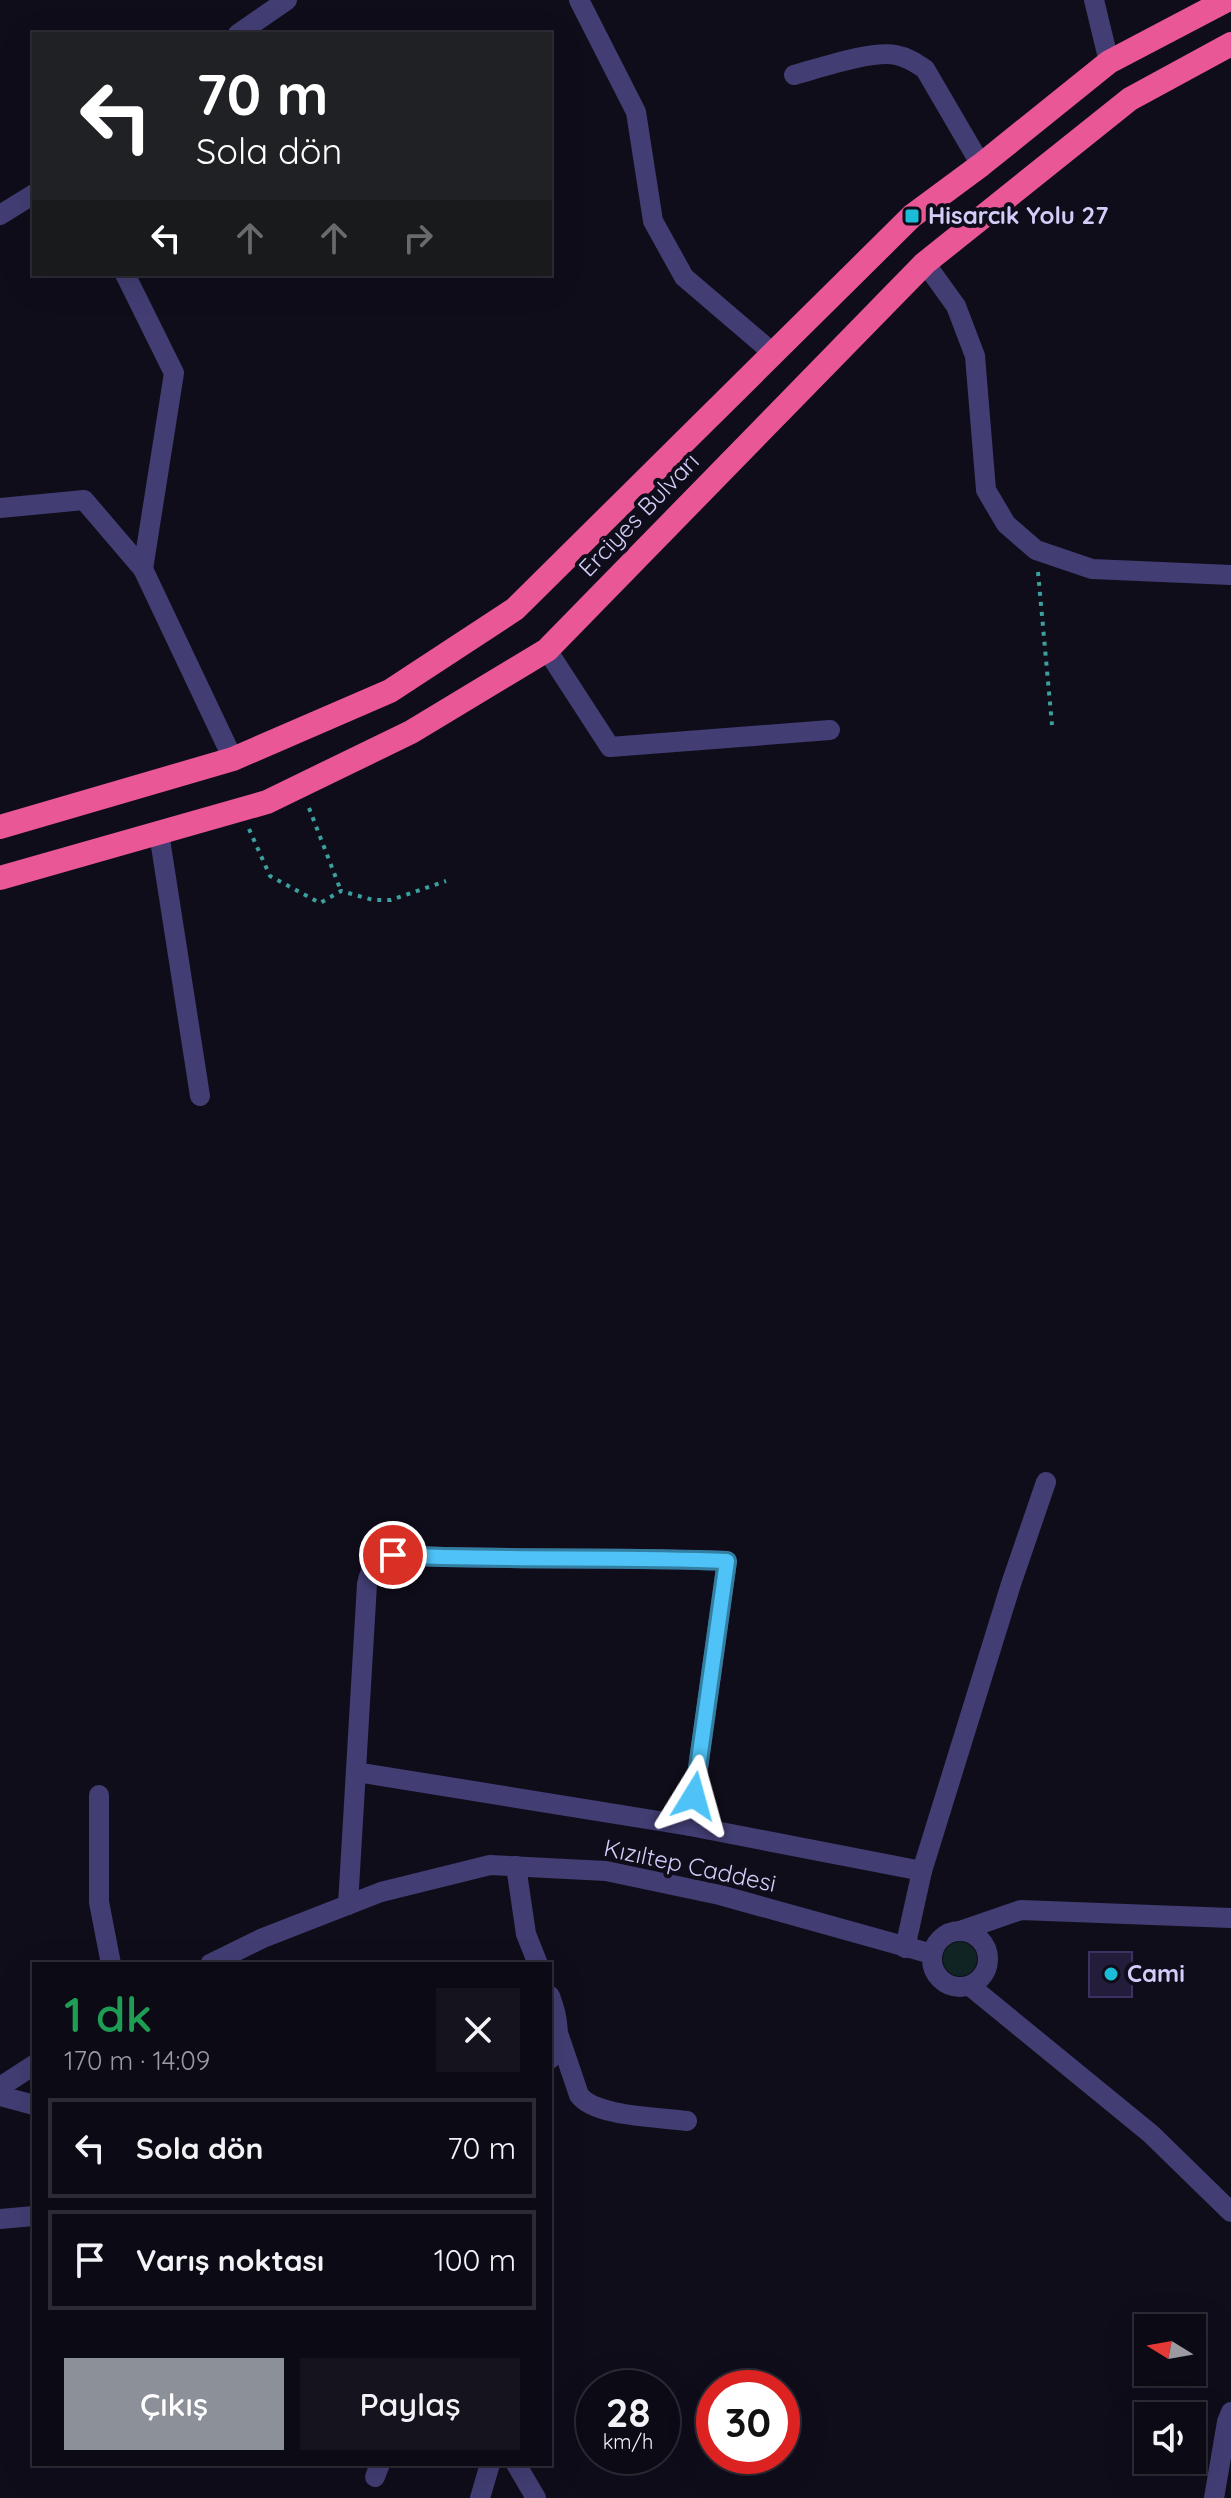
<!DOCTYPE html>
<html lang="tr">
<meta charset="utf-8">
<style>
body{margin:0;font-family:Quicksand,sans-serif;background:#15131d;color:#f1f3f6;height:100vh;display:flex;flex-direction:column;font-size:30px;white-space:nowrap}
*{box-sizing:border-box;margin:0}
p{font-size:26px;color:#9a9aa0}
.icon{flex:none;width:44px;height:44px;fill:none;stroke:currentColor;stroke-width:2;stroke-linecap:round;stroke-linejoin:round}
.map{position:relative;flex:1;overflow:hidden}
.side{position:absolute;left:32px;top:1962px;width:520px;height:504px;display:flex;flex-direction:column;background:#0c0a14;border-radius:0px;box-shadow:0 8px 32px #0002,0 0 0 2px #2c2b34}
.side>*{flex:none}
.top-card{position:absolute;left:32px;top:32px;width:520px;height:244px;border-radius:0px;box-shadow:0 8px 32px #0002,0 0 0 2px #2c2b34;background:#202124;color:#fff;overflow:hidden}
.needle{width:52px;rotate:281deg}
.buttons{position:absolute;left:1134px;top:2314px;display:grid;gap:16px}
.buttons a{display:grid;place-items:center;width:72px;height:72px;border-radius:0px;background:#0c0a14;box-shadow:0 8px 32px #0002,0 0 0 2px #2c2b34;font-size:40px}
.speed{position:absolute;left:576px;top:2370px;display:flex;gap:16px;font-size:40px;font-weight:700;text-align:center}
.speed>*{display:grid;place-content:center;width:104px;height:104px;border-radius:50%;background:#0c0a14;box-shadow:0 8px 32px #0002,0 0 0 2px #2c2b34;line-height:1}
.speed small{font-size:20px;font-weight:400}
.speed .limit{border:12px solid #d22;background:#fff;color:#111}
.pin{position:absolute;display:grid;place-items:center;width:68px;height:68px;color:#fff;margin:-34px;border:4px solid #fff;border-radius:50%;box-shadow:0 2px 8px #0007}
.me{position:absolute;width:88px;margin:-44px;rotate:8deg;stroke-linejoin:round;filter:drop-shadow(0 0 6px #0008)}
.turn{display:flex;align-items:center;gap:28px;height:168px;padding:0 32px;font-size:36px}
.turn .icon{width:104px;height:104px;stroke-width:2.5}
.turn b{display:block;font-size:56px;line-height:68px}
.lanes{display:flex;align-items:center;height:76px;padding:0 32px;background:#0003;justify-content:center;gap:40px;direction:ltr}
.lanes .off{opacity:.35}
.round{display:grid;place-items:center;flex:none;width:84px;height:84px;border-radius:0px;background:#15131d}
.summary{display:flex;align-items:center;justify-content:space-between;height:136px;padding:0 32px}
h1{font-size:48px;font-weight:600;line-height:60px;color:#1e9e55}
.action{display:flex;gap:16px;margin-top:auto;padding:16px 32px}
.action a{flex:1;height:92px;border-radius:0px;background:#8c9099;color:#fff;font-size:32px;font-weight:600;line-height:92px;text-align:center}
.action a+a{background:#15131d;color:#f1f3f6}
ul{padding:0;list-style:none}
li{display:flex;align-items:center;gap:24px;height:100px;margin:0 16px 12px;padding:0 16px;border:4px solid #2c2b34;border-radius:0px}
li div{flex:1}
li b{display:block;font-size:30px}
li em{font-style:normal}
.map>svg:first-child{display:block}
.green{fill:#112424}
.building{fill:#231c3a;stroke:#3d3063;stroke-width:2}
.lines{fill:none;stroke-linecap:round;stroke-linejoin:round}
.path{stroke:#3ba09e;stroke-width:4;stroke-dasharray:4 6;stroke-linecap:butt}
.minor{stroke:#423e74;stroke-width:20}
.highway{stroke:#ea5797;stroke-width:24}
.route-casing{stroke:#337fa1;stroke-width:20}
.route{stroke:#4fc3f7;stroke-width:14}
.poi-dot{fill:#1abcd8;stroke:#100d1b;stroke-width:3}
.labels{text-anchor:middle;stroke-width:8;stroke-linejoin:round;paint-order:stroke}
.poi-label{font-size:24px;font-weight:bold;fill:#d4cdf9;stroke:#100d1b;text-anchor:start}
.street-label{font-size:24px;fill:#d4cdf9;stroke:#100d1b}
</style>
<div class="map">
<svg width="1231" height="2498" viewBox="0 0 1231 2498">
<rect width="100%" height="100%" fill="#100d1b"/>
<circle class="green" cx="960" cy="1959" r="17"/>
<rect class="building" x="1089" y="1952" width="43" height="45"/>
<g class="lines">
<g class="path">
<polyline points="1038,572 1052,725"/>
<polyline points="309,808 341,891"/>
<polyline points="249,829 270,876 320,903 341,891 373,900 391,900 446,881"/>
</g>
<g class="minor">
<polyline points="579,0 636,112 653,221 684,277 773,353"/>
<polyline points="1094,0 1109,62"/>
<polyline points="238,34 287,0"/>
<path d="M794,75C820,68 872,50 896,55C907,57 916,63 925,69L981,165"/>
<polyline points="0,215 34,194"/>
<polyline points="925,263 956,306 975,356 986,490 1006,524 1036,550 1092,569 1231,575"/>
<polyline points="125,274 174,373 143,569"/>
<polyline points="0,508 84,500 143,569 233,759"/>
<polyline points="547,650 610,747 830,730"/>
<polyline points="159,833 200,1096"/>
<polyline points="356,1772 690,1826 922,1871"/>
<polyline points="99,1795 99,1902 111,1964"/>
<polyline points="516,1866 526,1934 538,1964"/>
<path d="M348,1905L367,1584C370,1568 377,1560 393,1555C504,1561 615,1556 727,1561L690,1826"/>
<circle cx="960" cy="1959" r="28"/>
<polyline points="960,1931 1021,1910 1231,1918"/>
<polyline points="905,1948 922,1871 1011,1584 1046,1482"/>
<polyline points="210,1964 263,1938 381,1892 490,1865 606,1871 720,1895 932,1954"/>
<polyline points="970,1986 1151,2134 1231,2212"/>
<path d="M550,1996C558,2017 562,2038 550,2059"/>
<path d="M558,2033L579,2095C595,2117 660,2117 687,2121"/>
<polyline points="0,2087 34,2065"/>
<polyline points="0,2096 34,2105"/>
<polyline points="0,2219 34,2216"/>
<polyline points="516,2464 536,2498"/>
<polyline points="375,2477 380,2464"/>
<polyline points="480,2498 490,2464"/>
<polyline points="1214,2498 1227,2422 1231,2412"/>
</g>
<g class="highway">
<polyline points="0,827 233,759 390,691 515,609 912,216 981,165 1109,62 1227,0"/>
<polyline points="0,878 267,802 411,732 547,650 925,263 1130,99 1231,44"/>
</g>
</g>
<g class="lines">
<g class="route-casing">
<path id="route" d="M393,1555C504,1561 616,1556 727,1561L694,1796"/>
</g>
<use href="#route" class="route"/>
</g>
<g class="poi-dot">
<rect x="904" y="208" width="16" height="16" rx="4"/>
<circle cx="1111" cy="1974" r="8"/>
</g>
<g class="labels">
<g class="poi-label">
<text x="928" y="224">Hisarcık Yolu 27</text>
<text x="1127" y="1982">Cami</text>
</g>
<g class="street-label">
<text transform="translate(639 515) rotate(-46)" y="8">Erciyes Bulvarı</text>
<text transform="translate(690 1866) rotate(12)" y="8">Kızıltep Caddesi</text>
</g>
</g>
</svg>
<div class="buttons">
<a><svg class="needle" viewBox="-14 -14 28 28"><path d="M0-13l5 13h-10z" fill="#e53935"/><path d="M0 13l5-13h-10z" fill="#9a9aa0"/></svg></a>
<a><svg class="icon" aria-label="sound" viewBox="0 0 24 24"><path d="M4 9h4l5-4v14l-5-4H4zM17 9q2 3 0 6"/></svg></a>
</div>
<div class="speed"><div>28<small>km/h</small></div><div class="limit">30</div></div>
<div class="pin" style="left:393px;top:1555px;background:#d93025"><svg class="icon" aria-label="arrive" viewBox="0 0 24 24"><path d="M6 21V4h12l-3 4 3 4H6"/></svg></div>
<svg class="me" style="left:694px;top:1796px" viewBox="-20 -20 40 40"><path d="M0-17L14 15 0 8-14 15z" fill="#4fc3f7" stroke="#fff" stroke-width="4"/></svg>
<div class="top-card">
<div class="turn"><svg class="icon" aria-label="left" viewBox="0 0 24 24"><path d="M17 20v-9H6M10 6l-5 5 5 5"/></svg><div><b>70 m</b>Sola dön</div></div>
<div class="lanes"><svg class="icon" aria-label="left" viewBox="0 0 24 24"><path d="M17 20v-9H6M10 6l-5 5 5 5"/></svg><svg class="icon off" aria-label="ahead" viewBox="0 0 24 24"><path d="M12 20V5M6 11l6-6 6 6"/></svg><svg class="icon off" aria-label="ahead" viewBox="0 0 24 24"><path d="M12 20V5M6 11l6-6 6 6"/></svg><svg class="icon off" aria-label="right" viewBox="0 0 24 24"><path d="M7 20v-9h11M14 6l5 5-5 5"/></svg></div>
</div>
<section class="side">
<div class="summary"><div><h1>1 dk</h1><p>170 m · 14:09</p></div><a class="round"><svg class="icon" aria-label="close" viewBox="0 0 24 24"><path d="M6 6l12 12M18 6L6 18"/></svg></a></div>
<ul>
<li><svg class="icon" aria-label="left" viewBox="0 0 24 24"><path d="M17 20v-9H6M10 6l-5 5 5 5"/></svg><div><b>Sola dön</b></div><em>70 m</em></li>
<li><svg class="icon" aria-label="arrive" viewBox="0 0 24 24"><path d="M6 21V4h12l-3 4 3 4H6"/></svg><div><b>Varış noktası</b></div><em>100 m</em></li>
</ul>
<div class="action"><a>Çıkış</a><a>Paylaş</a></div>
</section>
</div>
